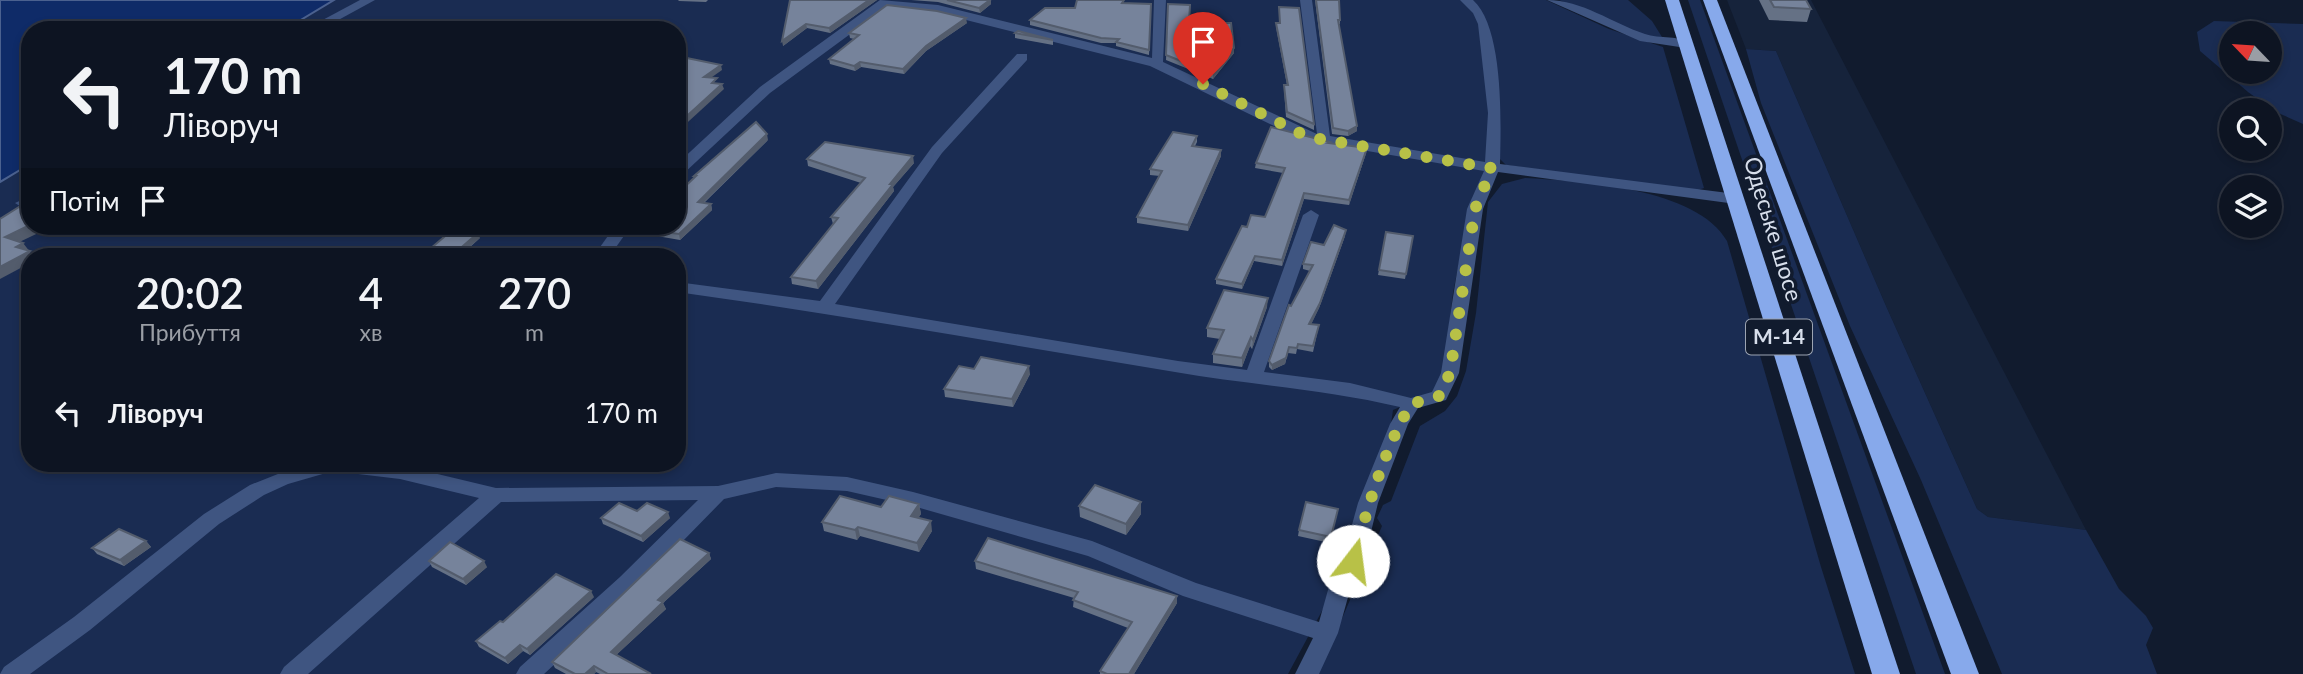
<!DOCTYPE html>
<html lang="uk">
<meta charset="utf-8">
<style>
body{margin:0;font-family:Lato,sans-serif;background:#161d2a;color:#f1f3f6;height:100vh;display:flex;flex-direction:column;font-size:26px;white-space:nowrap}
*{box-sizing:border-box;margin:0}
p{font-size:23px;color:#9a9ea5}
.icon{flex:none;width:38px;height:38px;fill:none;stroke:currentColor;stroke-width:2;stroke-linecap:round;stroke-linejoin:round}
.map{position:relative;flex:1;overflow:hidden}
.details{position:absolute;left:21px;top:248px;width:665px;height:224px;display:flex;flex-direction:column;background:#0d1422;border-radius:28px;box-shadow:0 4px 10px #0003,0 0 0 2px #2d3340}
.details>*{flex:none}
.guide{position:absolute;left:21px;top:21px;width:665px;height:214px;border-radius:28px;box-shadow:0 4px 10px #0003,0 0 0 2px #2d3340;background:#0d1422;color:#f1f3f6;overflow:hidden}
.needle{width:46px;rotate:295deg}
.controls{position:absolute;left:2219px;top:21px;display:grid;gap:14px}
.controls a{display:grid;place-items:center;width:63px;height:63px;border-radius:50%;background:#0d1422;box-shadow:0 4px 10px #0003,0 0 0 2px #2d3340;font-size:35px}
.pin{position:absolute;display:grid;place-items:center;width:60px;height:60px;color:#fff;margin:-72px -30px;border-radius:50% 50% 50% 0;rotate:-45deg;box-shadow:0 0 7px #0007}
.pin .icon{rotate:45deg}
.me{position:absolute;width:77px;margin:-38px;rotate:15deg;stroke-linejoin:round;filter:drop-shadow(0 0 5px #0008)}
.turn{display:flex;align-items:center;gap:24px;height:147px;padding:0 28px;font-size:32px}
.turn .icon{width:91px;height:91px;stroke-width:2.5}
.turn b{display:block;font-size:49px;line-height:60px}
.then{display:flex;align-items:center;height:66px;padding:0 28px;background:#0003;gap:14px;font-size:26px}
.eta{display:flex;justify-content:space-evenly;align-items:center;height:119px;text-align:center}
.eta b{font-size:42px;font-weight:600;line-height:49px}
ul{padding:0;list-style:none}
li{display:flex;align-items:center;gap:21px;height:91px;padding:0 28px}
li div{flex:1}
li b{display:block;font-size:26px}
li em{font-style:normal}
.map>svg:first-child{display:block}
.built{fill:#16233b}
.green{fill:#1a2c52;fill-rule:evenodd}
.water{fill:#0f2b68;stroke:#4b618f;stroke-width:2}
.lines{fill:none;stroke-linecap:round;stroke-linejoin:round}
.minor{fill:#3f5581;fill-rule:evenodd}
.highway{fill:#87a9eb;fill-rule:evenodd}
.wall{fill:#657185}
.shaded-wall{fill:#535c6c}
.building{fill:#76839b;stroke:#535c6c;stroke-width:2}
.route{stroke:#b8c147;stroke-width:12;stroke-dasharray:0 21.6}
.labels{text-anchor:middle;stroke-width:7;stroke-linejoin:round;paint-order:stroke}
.shield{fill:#111b2e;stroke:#9ca4b2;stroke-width:2}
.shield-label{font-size:21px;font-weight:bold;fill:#d7deeb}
.street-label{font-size:23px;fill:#d7deeb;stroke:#111b2e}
</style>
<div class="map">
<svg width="2303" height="674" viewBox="0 0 2303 674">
<rect width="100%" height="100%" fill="#111b2e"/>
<polygon class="built" points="1727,0 1811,0 2086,530 1988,517 1977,509 1886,306 1776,51 1746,49"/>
<g class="green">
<path d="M334,0H1463L1480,20L1491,114L1486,171L1473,196L1469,210L1453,293L1443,378L1433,393L1393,410L1389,438L1337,583L1288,674H0V182L30,164V226H677V30H284ZM30,257H677V464H30Z"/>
<polygon points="1469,0 1546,0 1609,29 1663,47 1704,188 1695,191 1506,165 1496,155 1487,24"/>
<polygon points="1559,0 1628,0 1652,21 1662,37 1646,37"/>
<polygon points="1688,0 1700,0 1945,674 1916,674"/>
<path d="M2214,21L2303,24V124L2276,112L2248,92L2200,51L2197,32ZM2231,33H2270V72H2231Z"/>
<polygon points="1746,49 1776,51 1886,306 1977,509 1988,517 2086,530 2119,589 2146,616 2153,628 2146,645 2157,674 2002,674 1921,480 1850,326 1761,103"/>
<path d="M1525,178C1581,181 1697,188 1727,241L1821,567L1855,674H1318L1382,526L1377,518L1383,505L1391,501L1420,426L1445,411L1457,396L1466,371L1476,313L1488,202L1502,184Z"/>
</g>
<polygon class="water" points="0,0 334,0 284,30 30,30 30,164 0,182"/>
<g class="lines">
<g class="minor">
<polygon points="360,0 375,0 320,30 304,30"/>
<path d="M880,0L938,5L1152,58L1154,0H1166L1163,62L1317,134L1300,0H1312L1330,136L1485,162L1488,113L1478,24L1473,13L1460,0H1473C1504,28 1501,122 1500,164L1736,194L1744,199L1736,204L1498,172L1483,209L1459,373L1446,400L1418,408L1408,424L1378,503L1364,561L1350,590L1338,633L1319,674H1295L1313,638L1183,596L1088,556L913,506L847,491L776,487L724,499L636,589L544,674H516L520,667L620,577L698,500L501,502L308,674H280L284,667L479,498L400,479L333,471L288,484L264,495L219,524L90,630L30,674H0L4,667L74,617L204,514L250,485L303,464L400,465L496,488L718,486L776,473L847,477L913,492L1092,541L1196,583L1319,622L1328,590L1342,561L1358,503L1390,424L1400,407C1325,389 1250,385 1175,372C1009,345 844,315 677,292V282L820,301L932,147L1017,54H1027V60L942,153L835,304L1178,361L1247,370L1303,215L1311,210L1319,215L1264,372L1350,383L1411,398L1432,392L1441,373L1467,209L1484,171L1315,142L1295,136L1150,66L938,13L887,7L770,93L682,175L677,176V164L760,87Z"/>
<path d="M1547,0C1582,0 1612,23 1645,34C1659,39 1681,35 1692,44L1686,48L1640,41Z"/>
<polygon points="30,196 30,206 23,208 15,203"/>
<polygon points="615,226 631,226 609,257 593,257"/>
</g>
<g class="highway">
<polygon points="1665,0 1679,0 1900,674 1872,674"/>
<polygon points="1703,0 1717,0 1979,674 1951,674"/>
</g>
</g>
<g class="wall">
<polygon points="678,0 708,0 706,2 679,1"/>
<polygon points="790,0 877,0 830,33 807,28 783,46"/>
<polygon points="911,0 991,0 991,4 980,13 938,2"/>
<polygon points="1315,0 1339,0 1340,20 1340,24 1339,24 1357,126 1357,131 1348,136 1332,134"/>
<polygon points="1759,0 1806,0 1811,9 1807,22 1769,20"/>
<polygon points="1124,3 1151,4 1149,55 1116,46 1116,43 1101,43 1030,25 1030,20 1075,8"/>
<polygon points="1168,4 1189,23 1234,48 1234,53 1213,79 1166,60"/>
<polygon points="1279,7 1314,124 1314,130 1286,117 1284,90 1284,85 1287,85 1276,27 1276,23 1279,23"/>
<polygon points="967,23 926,51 904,74 861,67 855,71 830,64 829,59 854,39 850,38 849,33"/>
<polygon points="1015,33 1053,40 1053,45 1015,38"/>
<polygon points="1197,136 1197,142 1195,146 1221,156 1188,231 1137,223 1137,217 1160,176 1150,175 1150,169"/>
<polygon points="768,140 704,203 711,204 712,210 680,240 651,235 649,230 677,226 694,178 694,176"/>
<polygon points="1330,142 1330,144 1366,153 1349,205 1304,199 1282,266 1254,261 1242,289 1216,284 1216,279 1247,227 1265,217 1283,173 1255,168 1256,163"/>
<polygon points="807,159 914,163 893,187 894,191 818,289 792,284 791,277 833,224 831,217 861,183 808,166"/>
<polygon points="1386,232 1413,236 1405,279 1378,275"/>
<polygon points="1345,236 1319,308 1311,324 1319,325 1313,352 1297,349 1296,354 1288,353 1285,364 1272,370 1269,367 1269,361 1291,306 1310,271 1303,269 1303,264 1324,245"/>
<polygon points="480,238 459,257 432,255 430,249"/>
<polygon points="1267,307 1252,349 1250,346 1242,367 1213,363 1213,354 1220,339 1207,337 1207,328"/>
<polygon points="974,369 1030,374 1013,407 945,397 944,389"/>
<polygon points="1141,502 1141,514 1126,535 1080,517 1079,506"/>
<polygon points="919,504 921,514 918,518 932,531 919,552 860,536 857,540 824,531 822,522 881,507"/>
<polygon points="1338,509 1330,543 1298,536 1299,530"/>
<polygon points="601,518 670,518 643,542 603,524"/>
<polygon points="146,541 151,547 124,566 97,554 92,548"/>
<polygon points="709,553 711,559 663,603 666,609 616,655 651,674 600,674 596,672 594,674 566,674 555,668 552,662"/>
<polygon points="429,561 487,567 466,585 432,567"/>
<polygon points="975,561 1177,596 1177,603 1134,674 1100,674 1100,671 1128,628 1073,607 1074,598 976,569"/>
<polygon points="594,597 530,655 523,651 508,664 479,647 476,641 503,622"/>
</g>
<g class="shaded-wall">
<polygon points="869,0 877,0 830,33 829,28"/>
<polygon points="990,0 991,0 991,4 980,13 979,8"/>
<polygon points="966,18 967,23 926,51 904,74 903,69 926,46"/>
<polygon points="806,24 807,28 783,46 782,41"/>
<polygon points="1234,48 1234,53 1213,79 1213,74"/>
<polygon points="860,62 861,67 855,71 854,66"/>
<polygon points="721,65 722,70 705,82 704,77"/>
<polygon points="722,84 724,89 677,132 677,125"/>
<polygon points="1357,126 1357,131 1348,136 1348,131"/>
<polygon points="767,134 768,140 699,207 698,202"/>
<polygon points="1367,148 1366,153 1349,205 1349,200"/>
<polygon points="1221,150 1221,156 1188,231 1188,225"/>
<polygon points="913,156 914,163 893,187 894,191 818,289 816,281 890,184"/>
<polygon points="1304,193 1304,199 1282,266 1282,260"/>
<polygon points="711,204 712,210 680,240 679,234"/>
<polygon points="30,225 53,226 11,246 5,237"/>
<polygon points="1346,230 1345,236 1319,308 1309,329 1309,324"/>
<polygon points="478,233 480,238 458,257 456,252"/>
<polygon points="23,243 34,257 30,257 30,263 0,279 0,267 16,247"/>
<polygon points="1255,256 1254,261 1242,289 1242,284"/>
<polygon points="1268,298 1267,307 1252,349 1253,340"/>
<polygon points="1251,337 1250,346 1242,367 1242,358"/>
<polygon points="1289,347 1285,364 1272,370 1272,365"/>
<polygon points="1029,366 1030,374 1013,407 1012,399"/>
<polygon points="1141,502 1141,514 1126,535 1126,524"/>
<polygon points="919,504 921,514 913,526 911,516"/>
<polygon points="668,512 670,518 643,542 641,536"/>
<polygon points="931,521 932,531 919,552 917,543"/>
<polygon points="858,527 860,536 857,540 855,530"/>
<polygon points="146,541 151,547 124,566 120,560"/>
<polygon points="709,553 711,559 663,603 666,609 613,658 611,652 658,600"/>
<polygon points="484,561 487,567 466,585 463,579"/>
<polygon points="591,591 594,597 530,655 527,649"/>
<polygon points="1177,596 1177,603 1134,674 1129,674"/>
<polygon points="520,645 523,651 508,664 505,658"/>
<polygon points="594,666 596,672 594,674 585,674"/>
</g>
<g class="building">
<polygon points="790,0 869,0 829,28 806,24 782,41"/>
<polygon points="947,0 990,0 979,8"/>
<polygon points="1077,0 1124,0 1122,3 1151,4 1149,50 1116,42 1119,39 1101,38 1030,20 1045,8 1075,8"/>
<polygon points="1316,0 1339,0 1340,20 1338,20 1357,126 1348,131 1333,128"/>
<polygon points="1770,0 1806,0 1811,9 1774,7"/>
<polygon points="1168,4 1190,5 1189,23 1231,23 1234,48 1213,74 1166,55"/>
<polygon points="887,5 937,11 966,18 926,46 903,69 860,62 854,66 829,59 859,35 849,33"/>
<polygon points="1279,7 1299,8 1314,124 1287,112 1284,85 1288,85 1276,23 1280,23"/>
<polygon points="1018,31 1053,40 1015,33"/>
<polygon points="677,56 721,65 704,77 717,78 712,83 722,84 677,125"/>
<polygon points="756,122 767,134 698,202 711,204 679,234 649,230 653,226 677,226 677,194 696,176 694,176"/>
<polygon points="1271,127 1330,142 1328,143 1367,148 1349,200 1304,193 1282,260 1255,256 1242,284 1216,279 1242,226 1247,227 1251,215 1265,217 1285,168 1256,163"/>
<polygon points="1173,132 1197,136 1192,146 1221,150 1188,225 1137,217 1162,171 1150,169"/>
<polygon points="825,142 913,156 890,184 893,184 816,281 791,277 838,218 831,217 865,178 807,159"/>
<polygon points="30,200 30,225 5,237 23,243 16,247 30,251 0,267 0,219"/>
<polygon points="1334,225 1346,230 1320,303 1309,324 1319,325 1313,346 1298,344 1297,348 1289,347 1286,358 1272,365 1269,361 1289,305 1291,306 1313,265 1303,264 1311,242 1324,245"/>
<polygon points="451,231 478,233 456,252 430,249"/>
<polygon points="1386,232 1413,236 1406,274 1379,270"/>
<polygon points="1224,290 1268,298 1253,340 1251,337 1242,358 1213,354 1224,330 1207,328"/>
<polygon points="981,357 1029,366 1012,399 944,389 959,366 974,369"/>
<polygon points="1095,485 1141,502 1126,524 1079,506"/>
<polygon points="840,496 881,507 889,496 919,504 911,516 931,521 917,543 858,527 855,530 822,522"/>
<polygon points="1306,502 1338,509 1331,537 1299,530"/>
<polygon points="619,503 637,511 647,503 668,512 641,536 601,518"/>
<polygon points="119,529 146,541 120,560 92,548"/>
<polygon points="988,538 1177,596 1129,674 1107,674 1100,671 1132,622 1073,600 1078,592 975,561"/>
<polygon points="680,539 709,553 658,600 663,602 611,652 651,674 608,674 594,666 585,674 575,674 552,662"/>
<polygon points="450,542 484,561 463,579 429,561"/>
<polygon points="556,574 591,591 527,649 520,645 505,658 476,641 500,621 503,622"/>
</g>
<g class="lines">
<path class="route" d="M1203,84L1300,133L1320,139L1492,168L1475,209L1450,373L1439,396L1411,404C1384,449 1367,510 1353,561"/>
</g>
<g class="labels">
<rect class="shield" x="1746" y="319.5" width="66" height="35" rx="5"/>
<g class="shield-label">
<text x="1779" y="344">М-14</text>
</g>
<g class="street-label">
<text transform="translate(1773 229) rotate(73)" y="8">Одеське шосе</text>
</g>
</g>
</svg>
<div class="controls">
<a><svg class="needle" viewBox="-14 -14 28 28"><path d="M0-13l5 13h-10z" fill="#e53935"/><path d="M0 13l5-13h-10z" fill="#9a9ea5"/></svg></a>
<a><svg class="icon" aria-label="search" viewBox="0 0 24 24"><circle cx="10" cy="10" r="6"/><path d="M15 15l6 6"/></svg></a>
<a><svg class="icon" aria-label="layers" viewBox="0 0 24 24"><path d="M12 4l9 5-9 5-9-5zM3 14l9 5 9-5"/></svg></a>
</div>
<div class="pin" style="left:1203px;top:84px;background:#d93025"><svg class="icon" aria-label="arrive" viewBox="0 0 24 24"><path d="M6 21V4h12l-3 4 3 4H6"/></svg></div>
<svg class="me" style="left:1353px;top:561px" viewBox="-20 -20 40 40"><circle r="19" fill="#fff"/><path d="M0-13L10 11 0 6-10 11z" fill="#b8c147"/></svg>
<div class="guide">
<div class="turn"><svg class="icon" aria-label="left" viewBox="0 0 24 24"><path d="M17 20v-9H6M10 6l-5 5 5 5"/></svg><div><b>170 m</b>Ліворуч</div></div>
<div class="then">Потім<svg class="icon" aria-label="arrive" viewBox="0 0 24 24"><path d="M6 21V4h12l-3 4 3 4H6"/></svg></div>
</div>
<section class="details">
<div class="eta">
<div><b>20:02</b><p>Прибуття</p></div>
<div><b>4</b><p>хв</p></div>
<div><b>270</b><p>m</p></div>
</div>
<ul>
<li><svg class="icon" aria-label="left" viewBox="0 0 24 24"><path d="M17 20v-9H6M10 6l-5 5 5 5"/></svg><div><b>Ліворуч</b></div><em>170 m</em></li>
</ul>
</section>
</div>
